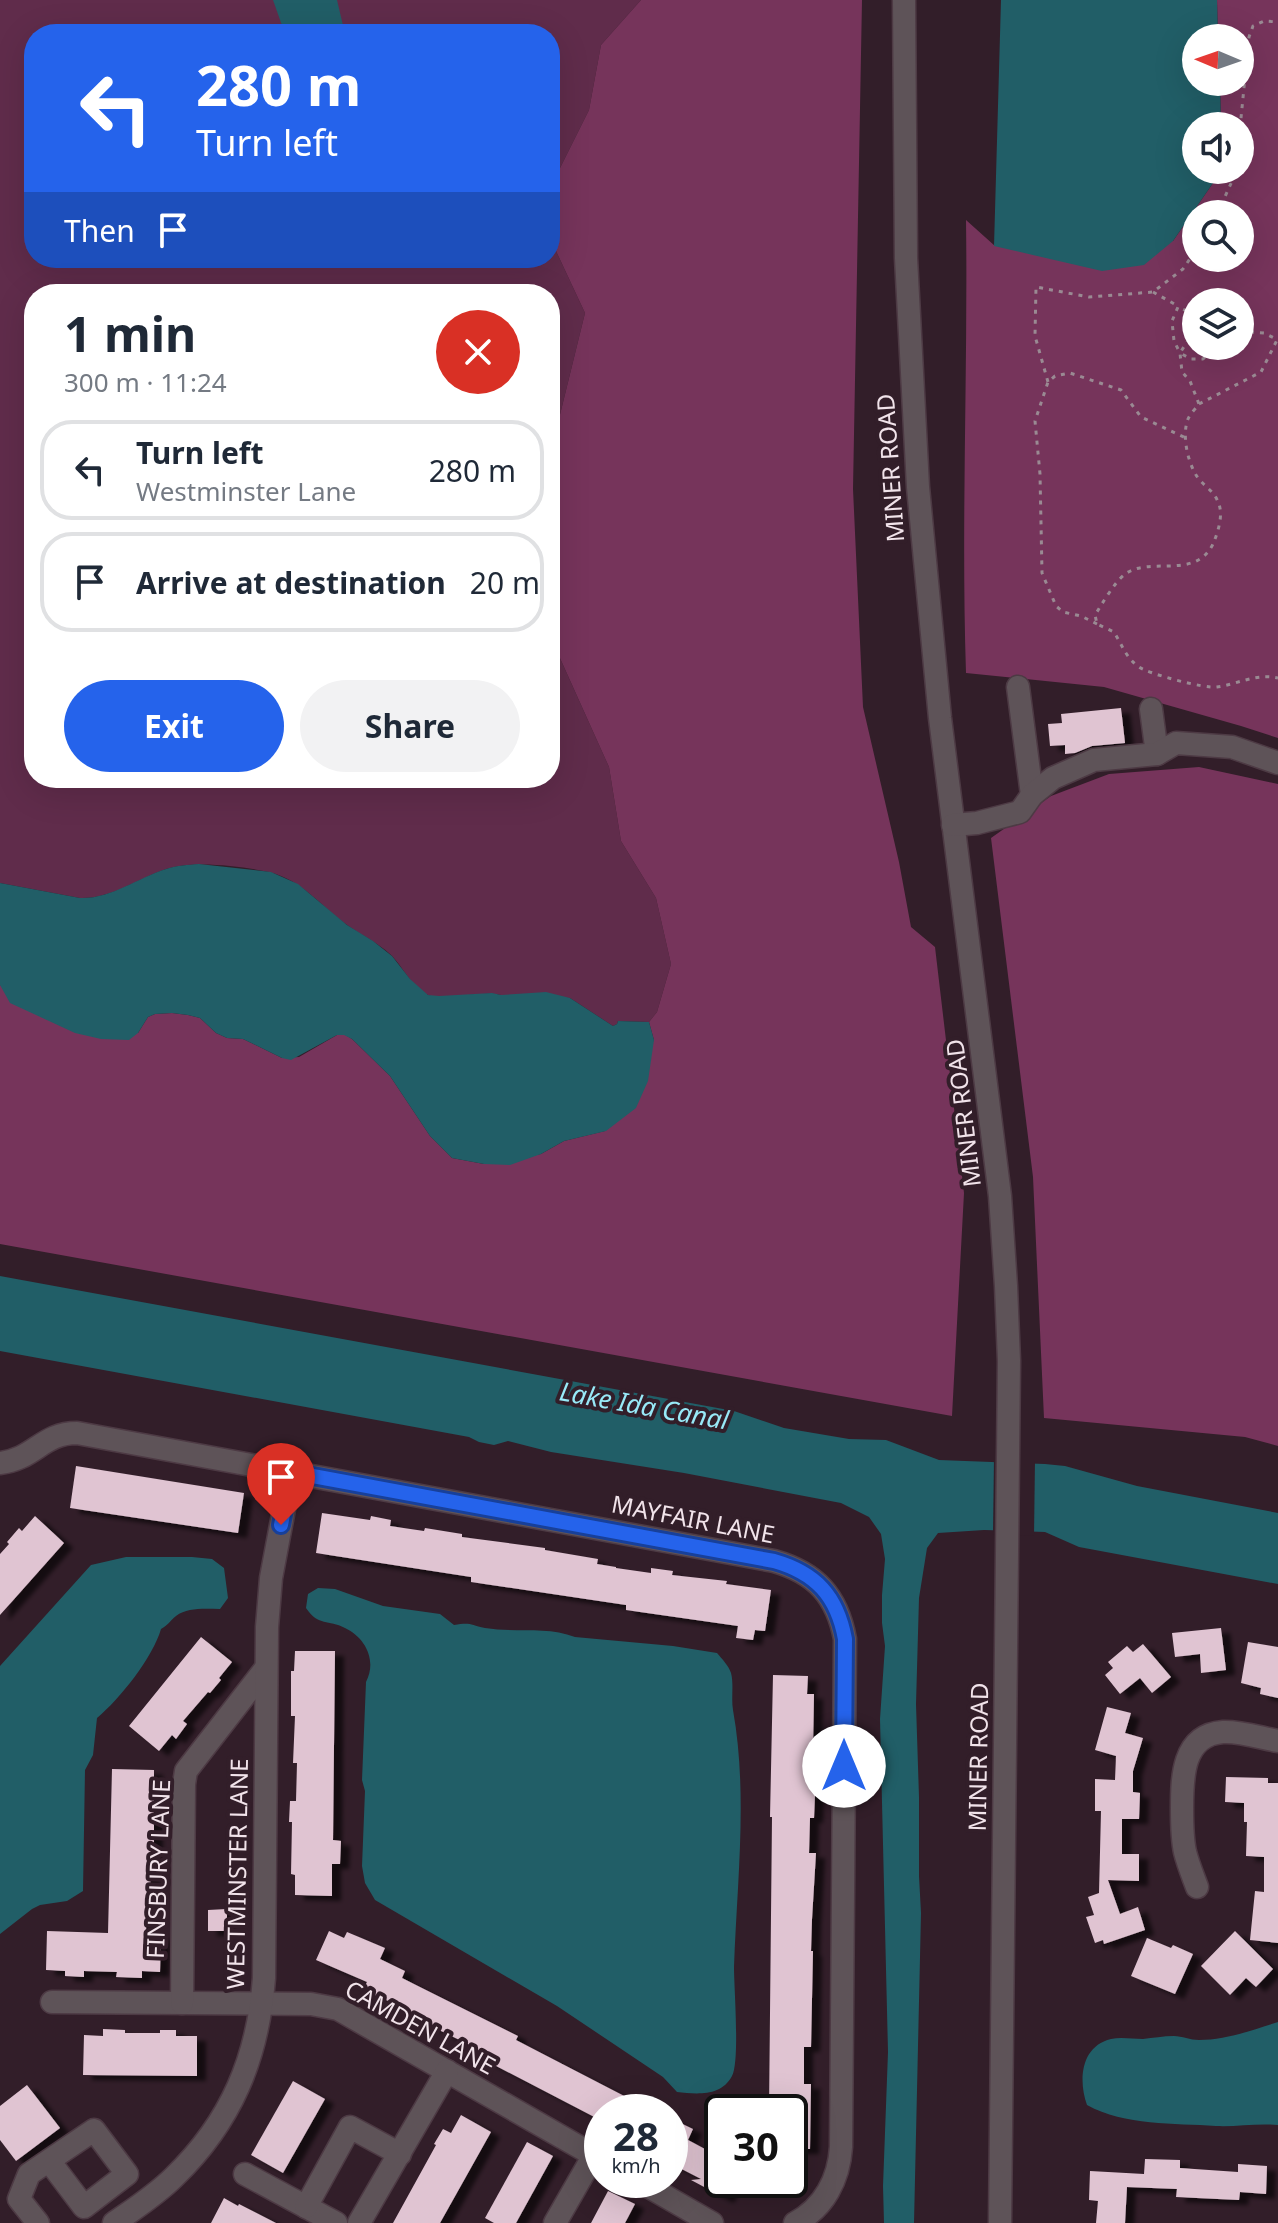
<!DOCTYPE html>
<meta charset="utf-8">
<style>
body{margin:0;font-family:"Noto Sans",sans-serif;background:#f2f2f3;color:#1f2937;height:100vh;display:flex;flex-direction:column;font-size:30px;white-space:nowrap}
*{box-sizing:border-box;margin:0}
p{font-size:26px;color:#747a83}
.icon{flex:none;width:44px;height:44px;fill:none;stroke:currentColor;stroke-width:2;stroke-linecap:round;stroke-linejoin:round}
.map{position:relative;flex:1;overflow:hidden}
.side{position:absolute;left:24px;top:284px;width:536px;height:504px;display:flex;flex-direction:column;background:#fff;border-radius:32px;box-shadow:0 8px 32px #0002}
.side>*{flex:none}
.guide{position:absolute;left:24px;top:24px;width:536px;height:244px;border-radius:32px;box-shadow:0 8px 32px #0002;background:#2563eb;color:#fff;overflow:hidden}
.needle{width:52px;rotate:272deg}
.controls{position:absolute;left:1182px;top:24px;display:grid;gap:16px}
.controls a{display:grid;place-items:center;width:72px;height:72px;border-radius:50%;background:#fff;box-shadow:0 8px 32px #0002;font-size:40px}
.speed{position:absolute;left:584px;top:2094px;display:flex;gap:16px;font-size:40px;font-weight:700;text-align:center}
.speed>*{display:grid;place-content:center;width:104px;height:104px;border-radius:50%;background:#fff;box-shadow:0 8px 32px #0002;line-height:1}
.speed small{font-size:20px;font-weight:400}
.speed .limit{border:4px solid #111;border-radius:12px;background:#fff;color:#111}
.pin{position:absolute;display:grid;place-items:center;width:68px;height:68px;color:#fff;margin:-82px -34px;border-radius:50% 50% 50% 0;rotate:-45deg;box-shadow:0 0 8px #0007}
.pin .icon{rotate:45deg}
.me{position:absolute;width:88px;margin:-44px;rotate:0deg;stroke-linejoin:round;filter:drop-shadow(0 0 6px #0008)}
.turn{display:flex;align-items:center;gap:28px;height:168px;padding:0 40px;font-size:36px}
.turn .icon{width:104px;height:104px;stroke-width:2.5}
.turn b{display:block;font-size:56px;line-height:68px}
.then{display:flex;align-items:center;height:76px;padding:0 40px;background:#0003;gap:16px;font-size:30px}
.round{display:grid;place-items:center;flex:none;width:84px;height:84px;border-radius:42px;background:#f2f2f3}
.head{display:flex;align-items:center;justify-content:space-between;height:136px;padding:0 40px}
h1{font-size:48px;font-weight:700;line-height:60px}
.action{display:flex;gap:16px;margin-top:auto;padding:16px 40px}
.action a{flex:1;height:92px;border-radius:48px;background:#2563eb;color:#fff;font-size:32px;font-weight:700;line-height:92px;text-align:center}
.action a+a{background:#f2f2f3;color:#1f2937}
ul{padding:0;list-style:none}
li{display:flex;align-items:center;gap:24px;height:100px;margin:0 16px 12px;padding:0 24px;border:4px solid #e0e1e3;border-radius:32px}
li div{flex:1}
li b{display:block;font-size:30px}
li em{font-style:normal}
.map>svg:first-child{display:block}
.green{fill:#602c4b;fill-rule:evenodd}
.forest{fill:#76345b;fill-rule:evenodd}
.water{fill:#215e67}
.pier{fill:#321e29}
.building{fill:#e0c4d2;filter:url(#shadow)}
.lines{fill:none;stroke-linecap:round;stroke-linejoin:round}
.minor-casing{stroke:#4d3a44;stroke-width:25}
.path{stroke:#9a8a93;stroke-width:3;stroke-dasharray:4 6;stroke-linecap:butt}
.minor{stroke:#5e5358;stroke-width:22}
.route-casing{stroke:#184099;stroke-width:20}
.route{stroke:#2563eb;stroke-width:14}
.labels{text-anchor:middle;stroke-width:8;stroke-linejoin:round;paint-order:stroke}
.street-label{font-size:24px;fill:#f1e3ea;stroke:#321e29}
.water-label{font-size:26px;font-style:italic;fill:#98e9f7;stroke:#321e29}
</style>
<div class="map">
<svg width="1278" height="2223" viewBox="0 0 1278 2223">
<defs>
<filter id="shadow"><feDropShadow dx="9" dy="5" stdDeviation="2" flood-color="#0009"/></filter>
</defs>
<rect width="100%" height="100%" fill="#321e29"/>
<path class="green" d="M0,0H641L601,45L589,110L555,178L556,251L585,313L554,439L553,551L550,564V294H34V778H550V636L609,767L621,841L656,898L671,964L657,1012L649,1022L618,1021L617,1024L613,1026L570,998L501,995C480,990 443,1002 428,995C411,987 403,966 390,954C378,943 363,936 350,927C322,908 303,880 269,872C241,866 193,860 166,869C137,879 111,899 80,898L0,883ZM34,34H550V258H34Z"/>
<g class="forest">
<polygon points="641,0 862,0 853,489 863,707 899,862 911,927 935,947 964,1193 952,1416 0,1244 0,985 138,1033 148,1017 155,1014 172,1013 188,1015 200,1018 216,1033 227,1038 243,1039 282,1058 299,1057 337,1035 344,1034 352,1039 390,1076 430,1136 452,1158 484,1164 541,1154 564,1141 605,1131 654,1040 649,1022 657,1012 671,964 656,898 621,841 609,767 550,636 554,439 585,313 556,251 555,178 589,110 601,45"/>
<path d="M1217,0H1278V738L1241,726L1104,687L966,673C961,522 968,371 966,220L995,246L1173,241L1213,183L1217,170H1240V126H1221L1220,82H1240V38H1218ZM1196,214H1240V258H1196ZM1196,302H1240V346H1196Z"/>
<polygon points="1199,767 1278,784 1278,1446 1245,1437 1044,1418 1033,1177 991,838 1051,796 1109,774"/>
</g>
<g class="water">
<polygon points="273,0 337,0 345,34 285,34"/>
<polygon points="1001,0 1217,0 1218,38 1196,38 1196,82 1220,82 1221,126 1196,126 1196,170 1217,170 1213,183 1173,241 1144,265 1102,271 994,246"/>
<path d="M199,864L271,872L298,884L347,925L373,941L392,956L410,979L428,995L439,996L492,993L501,995L546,992L570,998L613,1026L617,1024L618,1021L649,1022L654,1040L648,1081L636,1108L606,1131L564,1141L541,1154L510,1165L484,1164L452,1158L430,1136L390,1076L352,1039L344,1035H337L291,1060L282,1058L243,1039L227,1038L216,1033L200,1018L188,1015L172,1013L155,1014L148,1017L138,1033L129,1040L101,1039L75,1033L10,1003L0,985V883L80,898C111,899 137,878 166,869C177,865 188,865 199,864Z"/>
<polygon points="0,1276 734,1411 784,1428 849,1439 886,1440 939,1460 1045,1464 1065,1466 1137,1486 1278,1513 1278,1584 1079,1547 1045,1532 984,1530 938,1533 927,1548 919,1598 916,1704 919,1797 919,1876 921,1913 914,2223 884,2223 883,2186 888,2052 880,1719 885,1646 882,1623 882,1595 885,1559 881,1534 869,1517 841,1503 684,1473 551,1452 508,1441 494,1445 479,1442 469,1437 0,1351"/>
<path d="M126,1557H192L212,1559L224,1568L228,1598L220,1609C205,1609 188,1607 176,1616C170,1621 168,1625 161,1629C153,1657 120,1699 97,1718L93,1755L85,1770L83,1891L67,1901L40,1905L32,1909L0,1934V1666L91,1565Z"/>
<path d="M318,1588L335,1589L383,1606L440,1614L454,1625C471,1622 470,1625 485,1628C515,1633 547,1626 575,1637L673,1646L717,1653C722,1659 729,1666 731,1673C734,1684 731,1698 733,1710C748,1793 737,1882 734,1967C734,1988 740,2061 732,2076C721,2097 696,2094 677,2092L663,2077L557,2006L375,1900L365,1883L362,1866L365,1791L362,1780L366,1682C377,1661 366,1638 345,1628C328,1619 319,1627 306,1608L308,1594Z"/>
<path d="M1278,2022V2125C1257,2123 1236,2127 1216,2126C1174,2123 1125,2126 1087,2105C1078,2080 1081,2046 1111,2039C1121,2037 1132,2039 1143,2039C1153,2038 1163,2036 1174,2036C1182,2036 1190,2040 1199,2040C1225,2040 1253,2030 1278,2022Z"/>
</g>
<polygon class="pier" points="994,1459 1035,1459 1034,1536 993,1534"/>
<g class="building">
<polygon points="1121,708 1125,743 1092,746 1075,753 1065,754 1065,745 1050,746 1048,724 1062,723 1061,714"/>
<polygon points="76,1466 244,1493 238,1533 70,1508"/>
<polygon points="322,1513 370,1520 371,1516 391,1520 390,1526 424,1531 425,1528 462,1534 462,1537 545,1548 545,1550 598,1559 597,1564 616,1567 616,1568 651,1573 651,1568 673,1571 672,1575 727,1581 726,1584 771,1590 765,1631 755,1630 753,1640 736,1638 738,1626 626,1610 626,1605 471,1582 471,1577 316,1553"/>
<polygon points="35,1516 64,1543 0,1615 0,1554 9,1544 7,1542 19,1528 22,1531"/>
<polygon points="1221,1628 1226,1670 1201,1673 1200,1654 1175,1657 1172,1633"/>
<polygon points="201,1637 232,1662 219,1678 221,1680 210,1693 208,1692 183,1721 187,1724 176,1739 172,1735 159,1751 129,1726"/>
<polygon points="1248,1642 1278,1647 1278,1698 1260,1694 1261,1688 1241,1683"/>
<polygon points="1143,1644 1171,1677 1152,1693 1140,1678 1120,1694 1105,1675 1113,1668 1108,1662 1127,1646 1133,1652"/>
<polygon points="295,1651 335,1651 333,1840 341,1841 340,1864 332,1864 332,1896 295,1895 295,1875 291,1874 292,1822 289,1822 290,1801 296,1801 297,1763 293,1763 295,1716 291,1716 291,1671 294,1671"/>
<polygon points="773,1675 808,1676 807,1694 814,1694 813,1751 816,1751 816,1774 814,1818 810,1818 809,1853 816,1853 812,1919 811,1951 813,1951 811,2047 804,2047 804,2084 811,2084 810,2149 790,2149 790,2112 769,2112 772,1817 770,1817"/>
<polygon points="1107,1707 1131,1713 1125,1733 1143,1738 1133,1771 1133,1792 1140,1793 1139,1819 1122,1819 1122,1854 1139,1854 1139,1881 1108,1880 1120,1914 1138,1907 1145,1930 1104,1944 1103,1940 1095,1943 1086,1917 1094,1915 1088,1897 1099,1893 1101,1811 1095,1811 1095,1779 1115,1780 1116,1756 1095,1750"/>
<polygon points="112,1769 154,1770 154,1864 151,1864 150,1892 147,1892 146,1934 161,1935 160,1972 142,1971 142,1978 116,1977 117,1972 84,1971 84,1977 65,1976 65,1971 46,1970 47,1931 108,1933"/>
<polygon points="1226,1777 1268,1778 1268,1783 1278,1783 1278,1943 1250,1940 1255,1891 1264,1892 1264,1857 1246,1856 1247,1822 1244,1822 1244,1803 1225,1802"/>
<polygon points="227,1909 227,1931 208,1931 208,1910"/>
<polygon points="329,1931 344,1938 347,1932 385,1948 380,1959 405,1971 402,1978 518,2036 516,2040 630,2099 624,2112 602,2112 602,2121 475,2055 478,2049 402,2012 404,2008 363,1990 367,1982 316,1960"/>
<polygon points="1235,1931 1273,1969 1256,1987 1246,1978 1230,1995 1201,1966"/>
<polygon points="1147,1938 1171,1948 1173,1945 1193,1954 1175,1994 1131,1976"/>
<polygon points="103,2029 125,2030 125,2033 160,2033 160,2030 176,2030 176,2036 197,2036 197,2076 83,2075 84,2035 103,2036"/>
<polygon points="293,2081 325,2099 283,2173 251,2155"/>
<polygon points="27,2085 60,2128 16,2161 0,2140 0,2106"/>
<polygon points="461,2115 491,2132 440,2223 393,2223 436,2145 434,2144 443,2129 451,2133"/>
<polygon points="670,2118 693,2129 688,2140 722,2158 722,2180 734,2180 725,2198 691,2180 701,2179 670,2163"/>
<polygon points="527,2142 553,2156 516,2223 494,2223 485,2218"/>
<polygon points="1145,2159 1180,2160 1180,2168 1238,2172 1238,2164 1267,2166 1266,2194 1240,2192 1239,2200 1176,2197 1177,2189 1127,2187 1125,2223 1096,2223 1098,2201 1089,2200 1090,2171 1144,2174"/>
<polygon points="608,2191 635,2204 625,2223 591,2223"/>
<polygon points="224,2198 238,2206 239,2204 276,2223 211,2223"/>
</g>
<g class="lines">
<g class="minor-casing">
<g id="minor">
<polyline points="904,0 906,258 918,487 940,718 1000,1196 1006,1286 1009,1361 1000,2223"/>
<polyline points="1018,687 1032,795"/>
<polyline points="1151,709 1157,754"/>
<polyline points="953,825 977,823 1020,812 1032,795 1053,778 1094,760 1157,754 1176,743 1232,747 1278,763"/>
<path d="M0,1463C35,1459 42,1433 77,1433L774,1561C816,1573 837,1596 845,1639L841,2147C839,2179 824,2208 795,2223"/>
<path d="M1197,1887C1193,1876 1188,1864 1185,1852C1182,1838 1182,1824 1182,1809C1182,1778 1182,1735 1223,1732C1240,1731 1261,1738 1278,1741"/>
<polyline points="52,2002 311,2004 338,2009 602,2160"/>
<polyline points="182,2003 184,1784 186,1771 266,1668"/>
<polyline points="245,2174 336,2223"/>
<polyline points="637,2180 712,2223"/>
<polyline points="306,2207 350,2127 400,2154"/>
<polyline points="38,2223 19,2199 29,2174 94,2130 127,2174 84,2207 50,2162"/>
<path d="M114,2223C134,2209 156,2195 174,2177C231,2122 258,2058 264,1978L267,1627L271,1578L291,1472"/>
<polyline points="359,2223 447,2071"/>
<polyline points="555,2223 594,2155"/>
</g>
</g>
<g class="path">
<polyline points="1240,128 1249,37 1253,26 1264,21 1278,22"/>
<polyline points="1217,214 1234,177 1235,170"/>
<polyline points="1153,292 1178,306"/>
<path d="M1196,315L1178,307L1172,321L1174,341L1180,353L1182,372L1190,381L1199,404C1196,408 1190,414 1188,419C1182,434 1187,459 1195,473C1200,484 1214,490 1218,502C1224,514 1218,532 1213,544C1195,581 1148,555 1124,575C1114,583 1102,604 1095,615L1097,624L1114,632C1122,645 1126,658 1139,667C1149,674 1205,689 1217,687C1238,684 1257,673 1278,678"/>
<polyline points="1240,331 1264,333 1278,340"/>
<polyline points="1196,332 1192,334 1180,353 1191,359 1203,359 1212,350 1211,346"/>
<polyline points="1048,382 1035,336 1036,287 1089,297 1153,292 1183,269 1196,250"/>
<polyline points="1199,404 1261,372 1277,340"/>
<polyline points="1097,624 1081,616 1063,612 1056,606 1042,573 1040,474 1035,421 1048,382 1055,376 1070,373 1121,390 1141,417 1186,438"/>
</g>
<use href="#minor" class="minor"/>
</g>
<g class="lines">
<g class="route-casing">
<path id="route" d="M281,1525L291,1472L774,1561C816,1573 837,1596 845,1639L844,1766"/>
</g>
<use href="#route" class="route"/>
</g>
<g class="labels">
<g class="street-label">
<text transform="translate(891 468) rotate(-94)" y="8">MINER ROAD</text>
<text transform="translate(964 1113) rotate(-97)" y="8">MINER ROAD</text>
<text transform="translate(693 1520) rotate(11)" y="8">MAYFAIR LANE</text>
<text transform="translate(979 1757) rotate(-89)" y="8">MINER ROAD</text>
<text transform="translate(159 1869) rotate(-88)" y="8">FINSBURY LANE</text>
<text transform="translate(238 1874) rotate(-89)" y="8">WESTMINSTER LANE</text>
<text transform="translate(420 2028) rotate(29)" y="8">CAMDEN LANE</text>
</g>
<g class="water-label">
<text transform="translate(644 1406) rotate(10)" y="9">Lake Ida Canal</text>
</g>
</g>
</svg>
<div class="controls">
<a><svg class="needle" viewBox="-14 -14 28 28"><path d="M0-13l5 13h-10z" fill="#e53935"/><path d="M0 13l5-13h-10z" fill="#747a83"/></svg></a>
<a><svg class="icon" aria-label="sound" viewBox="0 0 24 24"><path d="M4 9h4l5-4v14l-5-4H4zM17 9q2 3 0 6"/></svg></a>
<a><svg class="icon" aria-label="search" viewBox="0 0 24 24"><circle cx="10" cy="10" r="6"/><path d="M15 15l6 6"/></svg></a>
<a><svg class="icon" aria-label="layers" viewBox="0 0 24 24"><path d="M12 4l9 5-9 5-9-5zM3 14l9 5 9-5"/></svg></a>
</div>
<div class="speed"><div>28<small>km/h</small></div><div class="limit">30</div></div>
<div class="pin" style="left:281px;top:1525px;background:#d93025"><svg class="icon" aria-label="arrive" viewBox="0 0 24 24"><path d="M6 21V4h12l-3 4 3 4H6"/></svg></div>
<svg class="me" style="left:844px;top:1766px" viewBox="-20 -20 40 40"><circle r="19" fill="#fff"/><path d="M0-13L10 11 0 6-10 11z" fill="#2563eb"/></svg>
<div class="guide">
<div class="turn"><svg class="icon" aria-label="left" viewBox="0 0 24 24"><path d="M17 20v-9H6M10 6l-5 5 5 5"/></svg><div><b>280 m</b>Turn left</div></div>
<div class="then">Then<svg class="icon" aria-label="arrive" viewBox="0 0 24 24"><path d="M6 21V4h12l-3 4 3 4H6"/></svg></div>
</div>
<section class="side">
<div class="head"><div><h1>1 min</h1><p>300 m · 11:24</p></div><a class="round" style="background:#d93025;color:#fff"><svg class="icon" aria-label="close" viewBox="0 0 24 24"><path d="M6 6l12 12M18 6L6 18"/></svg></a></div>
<ul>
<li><svg class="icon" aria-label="left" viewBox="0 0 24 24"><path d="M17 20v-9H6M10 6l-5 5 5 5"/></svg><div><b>Turn left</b><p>Westminster Lane</p></div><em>280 m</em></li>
<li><svg class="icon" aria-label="arrive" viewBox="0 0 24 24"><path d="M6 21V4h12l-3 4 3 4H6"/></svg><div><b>Arrive at destination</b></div><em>20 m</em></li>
</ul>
<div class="action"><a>Exit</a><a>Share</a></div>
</section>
</div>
